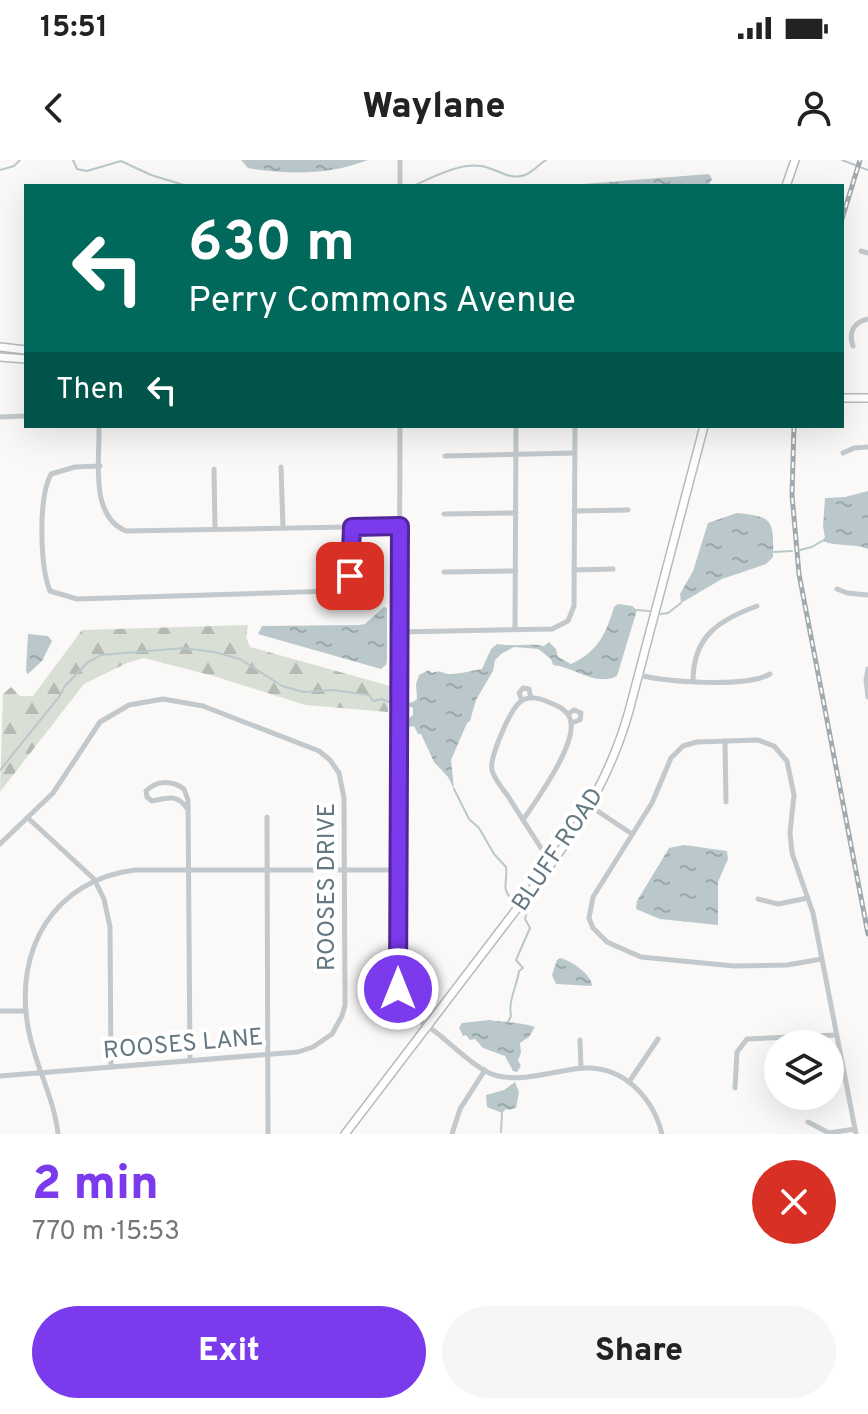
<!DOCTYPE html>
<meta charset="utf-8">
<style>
body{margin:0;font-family:Overpass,sans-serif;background:#f6f6f6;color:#222;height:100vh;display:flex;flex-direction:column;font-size:30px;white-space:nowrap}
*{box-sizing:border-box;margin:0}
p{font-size:26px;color:#767676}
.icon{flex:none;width:44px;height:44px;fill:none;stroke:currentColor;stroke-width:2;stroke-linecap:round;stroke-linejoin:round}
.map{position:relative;height:974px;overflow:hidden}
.drawer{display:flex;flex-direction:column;background:#fff;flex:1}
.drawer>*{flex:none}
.hud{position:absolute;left:24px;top:24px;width:820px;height:244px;border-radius:0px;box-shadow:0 8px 32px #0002;background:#00695c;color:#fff;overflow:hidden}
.controls{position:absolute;left:764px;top:870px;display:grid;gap:16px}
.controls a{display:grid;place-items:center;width:80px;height:80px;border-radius:50%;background:#fff;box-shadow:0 8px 32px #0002;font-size:40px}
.pin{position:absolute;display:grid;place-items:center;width:68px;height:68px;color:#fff;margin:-34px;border-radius:16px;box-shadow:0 4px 12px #0006}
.me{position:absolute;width:88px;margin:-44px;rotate:0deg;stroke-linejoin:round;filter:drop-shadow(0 0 6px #0008)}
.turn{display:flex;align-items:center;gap:28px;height:168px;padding:0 32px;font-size:36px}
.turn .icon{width:104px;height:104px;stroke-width:2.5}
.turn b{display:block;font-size:56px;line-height:68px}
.then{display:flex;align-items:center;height:76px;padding:0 32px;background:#0003;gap:16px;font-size:30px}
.round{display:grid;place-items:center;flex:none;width:84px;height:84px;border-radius:42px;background:#f6f6f6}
.headline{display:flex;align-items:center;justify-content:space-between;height:136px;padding:0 32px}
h1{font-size:48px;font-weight:800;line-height:60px;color:#7c3aed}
.primary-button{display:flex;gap:16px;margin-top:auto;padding:16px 32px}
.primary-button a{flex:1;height:92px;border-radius:48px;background:#7c3aed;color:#fff;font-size:32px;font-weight:800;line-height:92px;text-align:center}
.primary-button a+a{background:#f6f6f6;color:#222}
.status{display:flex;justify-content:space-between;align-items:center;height:56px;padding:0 40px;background:#fff;direction:ltr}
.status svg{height:22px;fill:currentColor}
header{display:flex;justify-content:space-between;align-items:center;height:104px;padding:0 32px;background:#fff;font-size:36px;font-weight:800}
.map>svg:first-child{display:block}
.forest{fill:url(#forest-firs)}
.water{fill:url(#water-ripples)}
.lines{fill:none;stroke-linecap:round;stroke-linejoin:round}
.stream{stroke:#bac8cb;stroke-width:2}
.major-casing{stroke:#b4babd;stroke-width:10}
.minor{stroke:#c2c8cb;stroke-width:5}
.major{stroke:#fff;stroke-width:7}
.rail-casing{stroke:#a1aaaf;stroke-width:5}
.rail{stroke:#fff;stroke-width:2;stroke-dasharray:6;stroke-linecap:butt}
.route-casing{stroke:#51269a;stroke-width:20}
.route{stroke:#7c3aed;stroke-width:14}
.labels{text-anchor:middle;stroke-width:8;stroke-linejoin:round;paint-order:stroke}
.street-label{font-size:24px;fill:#647882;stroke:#fff}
</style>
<div class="status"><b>15:51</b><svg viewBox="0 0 49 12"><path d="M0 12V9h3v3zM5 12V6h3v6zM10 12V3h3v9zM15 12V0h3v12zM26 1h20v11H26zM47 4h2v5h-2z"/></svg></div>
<header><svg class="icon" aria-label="back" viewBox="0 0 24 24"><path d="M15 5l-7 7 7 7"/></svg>Waylane<svg class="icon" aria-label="person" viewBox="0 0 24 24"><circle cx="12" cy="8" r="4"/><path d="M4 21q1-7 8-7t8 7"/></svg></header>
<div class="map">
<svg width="868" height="974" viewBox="0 0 868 974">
<defs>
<pattern id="forest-firs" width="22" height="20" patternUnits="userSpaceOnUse" patternTransform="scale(2)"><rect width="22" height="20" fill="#dadfd6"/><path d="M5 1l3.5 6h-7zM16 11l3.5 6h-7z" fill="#b4bab3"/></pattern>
<pattern id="water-ripples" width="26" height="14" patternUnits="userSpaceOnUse" patternTransform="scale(2)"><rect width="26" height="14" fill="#bac8cb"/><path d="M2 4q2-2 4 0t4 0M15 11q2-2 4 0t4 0" fill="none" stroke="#9ba7aa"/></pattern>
</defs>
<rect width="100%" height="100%" fill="#faf9f7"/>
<polygon class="forest" points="248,465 246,477 250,487 390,526 388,552 305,545 217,517 144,498 127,503 84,524 0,632 3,534 11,527 20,536 33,536 82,470"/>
<g class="water">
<path d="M241,0H368C329,15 289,15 248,8Z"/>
<polygon points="709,14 712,19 708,26 558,26"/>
<path d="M868,331V389C853,383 837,387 822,381L825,377L823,367L825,338L845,337Z"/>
<path d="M737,353C772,357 774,358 773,397L766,404L722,419L681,443L680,434L693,411L708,363Z"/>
<path d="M618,444L632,446L637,450L617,516C595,527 575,507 553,505L551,499L538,489L514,487L501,494L495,500L493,511L476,540L470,561L467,563L451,600L454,629L448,617L434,602L421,574H418L414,566L409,567L402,554L409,558L413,555V548L402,544L413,542L417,539L416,524L419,515L429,510L432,513C441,509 442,514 451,514C460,514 474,510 482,509L491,489L497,484C514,487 527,483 544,486L549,482L556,489L558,497L571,504C599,491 606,473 614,447Z"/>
<polygon points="384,447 387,448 387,501 386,505 381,509 258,474 262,466 359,465 365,464"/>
<polygon points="28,474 48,476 52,481 42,501 28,514 26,511"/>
<polygon points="684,685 727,691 728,699 718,722 718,765 660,759 636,749 637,741 669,688"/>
<path d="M560,798C572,801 592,815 592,826L556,824L552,815L557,800Z"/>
<path d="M489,860C502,862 519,862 535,867L529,877L520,883L521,893L518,900L521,906L517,912L513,911L505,896L483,888L475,879L470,880L466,875L463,876L459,868L462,863Z"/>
<polygon points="515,922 519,932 516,948 509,950 506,949 502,953 487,947 486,935 504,930"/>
</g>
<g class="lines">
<g class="stream">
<polyline points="73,0 77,9 87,11 121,1 151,15 187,26"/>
<polyline points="842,0 868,10"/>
<polyline points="0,10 14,6 20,0"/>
<path d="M413,26C433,17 459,3 481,6C496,8 510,21 525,15C533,12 539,4 546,0"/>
<polyline points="800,390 812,387 822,381"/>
<polyline points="774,392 792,391"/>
<polyline points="637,450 649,451"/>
<polyline points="661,454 668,453 681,443"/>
<polyline points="0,610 59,537 65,526 88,502 101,495 184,488 214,492 240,499 282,526 304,532 333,530 369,535 373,541 381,539 395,544"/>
<path d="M454,629L469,659L479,668L494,694L506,707C508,724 500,727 513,741"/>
<path d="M508,862L511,856C508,840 517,826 519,811L523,808L516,800L530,768L525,759L527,752L525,749"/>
<polyline points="501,972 502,953"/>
</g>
<g class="major-casing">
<g id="major">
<polyline points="786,26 795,0"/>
<polyline points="0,187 26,190"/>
<polyline points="0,197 26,199"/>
<polyline points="842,238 868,238"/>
<path d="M345,974L551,704C586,656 613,608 629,551L704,266"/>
</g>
</g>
<g class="minor">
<polyline points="400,0 400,26"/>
<polyline points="861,91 868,93"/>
<path d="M853,186C848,172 854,162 868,159"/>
<polyline points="0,257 26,256"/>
<path d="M99,266C100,299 89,356 126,371L400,366"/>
<path d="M400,266L398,829C403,853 419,859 437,873C452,885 480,913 498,916C527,922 555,910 584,908C624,906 653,938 662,974"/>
<polyline points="843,293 854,288 868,287"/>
<polyline points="445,296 574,293"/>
<path d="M100,306L75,307L51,314C38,338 40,406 50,431L77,439L332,431C359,422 352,391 352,367"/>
<polyline points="281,307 283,368"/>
<polyline points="214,309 215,369"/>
<polyline points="574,351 628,350"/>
<polyline points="444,354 516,353"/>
<polyline points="574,410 613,409"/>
<polyline points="444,412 516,411"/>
<polyline points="837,429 847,433 868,435"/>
<polyline points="515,469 516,266"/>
<polyline points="399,472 552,469 568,461 574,446 575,266"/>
<polyline points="868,509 866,520 868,537"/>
<path d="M639,515C667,522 746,528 770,514"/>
<path d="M693,521C693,476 719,460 757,446"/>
<polyline points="522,540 519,533 523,528 529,529 531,538"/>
<polyline points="568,554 574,550 581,553 580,560 571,563"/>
<polyline points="725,581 726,642"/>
<polyline points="590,646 632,674"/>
<path d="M188,650C178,633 168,638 152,641L147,637L146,631C157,620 172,620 184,629L188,640L190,901"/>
<polyline points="267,657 268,974"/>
<polyline points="28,658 94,719 104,739 110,767 111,907"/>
<path d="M523,660C536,641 582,578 569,556C564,548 556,545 548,542C539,538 529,535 520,542C510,550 489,598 492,610C494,619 502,628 508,636C522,659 537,681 551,704"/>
<polyline points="0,684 53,633 100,562 129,545 163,539 203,546 319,591 330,600 339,613 344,638 345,845 342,856 332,874 313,887 298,892 0,916"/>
<polyline points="758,739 778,744 808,738"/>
<polyline points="822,799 787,805 734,806 641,797 607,782 593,768 589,758 593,737 652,643 671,598 683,586 697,582 758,580 774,586 787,601 794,635 790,673 792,693 813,753 822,799 856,974"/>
<polyline points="0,851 26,851"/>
<polyline points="580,880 581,908"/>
<polyline points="629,922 658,879"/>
<polyline points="735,928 737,892 747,879 836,875"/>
<polyline points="808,962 829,973 855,969"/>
<path d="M58,974C54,936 34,904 28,867C14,789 54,720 135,710H398"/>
<polyline points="452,974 460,949 485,910"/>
</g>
<use href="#major" class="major"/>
<g class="rail-casing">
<g id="rail">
<polyline points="842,59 860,0"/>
<polyline points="794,266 792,335 799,414 868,774"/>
</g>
</g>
<use href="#rail" class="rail"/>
</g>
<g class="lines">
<g class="route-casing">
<polyline id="route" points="350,416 352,367 400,366 398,829"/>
</g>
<use href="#route" class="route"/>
</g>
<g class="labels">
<g class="street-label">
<text transform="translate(557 689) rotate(-56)" y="8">BLUFF ROAD</text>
<text transform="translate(326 727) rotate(-90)" y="8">ROOSES DRIVE</text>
<text transform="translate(183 883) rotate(-5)" y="8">ROOSES LANE</text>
</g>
</g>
</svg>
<div class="controls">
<a><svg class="icon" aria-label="layers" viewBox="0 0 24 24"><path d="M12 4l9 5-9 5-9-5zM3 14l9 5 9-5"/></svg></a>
</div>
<div class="pin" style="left:350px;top:416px;background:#d93025"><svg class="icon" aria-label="arrive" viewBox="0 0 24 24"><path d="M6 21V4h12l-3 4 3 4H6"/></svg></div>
<svg class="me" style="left:398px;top:829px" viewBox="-20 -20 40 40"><circle r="17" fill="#7c3aed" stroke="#fff" stroke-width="3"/><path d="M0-11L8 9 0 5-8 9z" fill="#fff"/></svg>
<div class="hud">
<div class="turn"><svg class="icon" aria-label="left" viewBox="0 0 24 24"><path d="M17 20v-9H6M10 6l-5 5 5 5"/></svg><div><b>630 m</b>Perry Commons Avenue</div></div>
<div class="then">Then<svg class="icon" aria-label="left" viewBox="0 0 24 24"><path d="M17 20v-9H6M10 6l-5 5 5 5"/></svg></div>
</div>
</div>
<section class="drawer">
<div class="headline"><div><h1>2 min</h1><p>770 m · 15:53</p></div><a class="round" style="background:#d93025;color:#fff"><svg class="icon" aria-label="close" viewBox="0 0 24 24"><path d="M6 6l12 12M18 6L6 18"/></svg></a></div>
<div class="primary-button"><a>Exit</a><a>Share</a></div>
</section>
